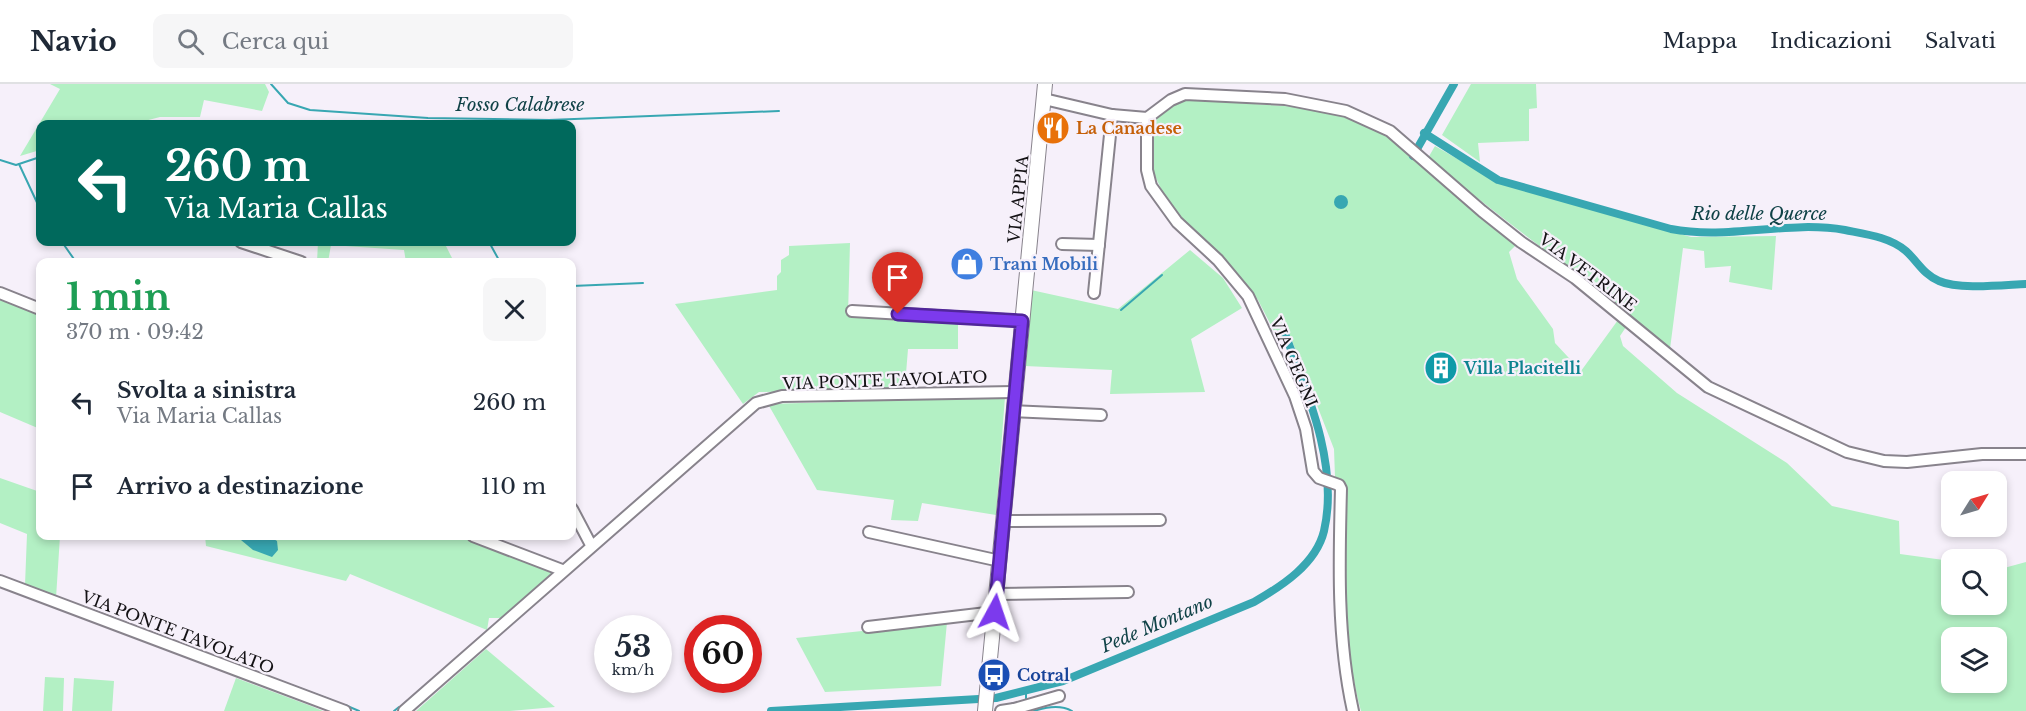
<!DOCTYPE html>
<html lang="it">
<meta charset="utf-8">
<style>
body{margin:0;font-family:"Libre Baskerville",serif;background:#f6f6f7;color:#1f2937;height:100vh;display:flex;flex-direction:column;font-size:22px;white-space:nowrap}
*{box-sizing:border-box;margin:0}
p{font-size:20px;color:#747a83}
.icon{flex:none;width:33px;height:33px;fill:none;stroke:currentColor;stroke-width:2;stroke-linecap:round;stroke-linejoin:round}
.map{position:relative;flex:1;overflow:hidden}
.side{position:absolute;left:36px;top:174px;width:540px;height:282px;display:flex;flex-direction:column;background:#fff;border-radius:12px;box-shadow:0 3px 9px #0003}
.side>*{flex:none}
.hud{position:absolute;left:36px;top:36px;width:540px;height:126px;border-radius:12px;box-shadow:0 3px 9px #0003;background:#00695c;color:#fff;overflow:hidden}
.needle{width:39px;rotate:53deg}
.fabs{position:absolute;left:1941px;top:387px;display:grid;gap:12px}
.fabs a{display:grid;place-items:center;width:66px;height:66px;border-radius:12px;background:#fff;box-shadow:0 3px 9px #0003;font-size:30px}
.speed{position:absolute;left:594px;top:531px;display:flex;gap:12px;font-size:30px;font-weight:700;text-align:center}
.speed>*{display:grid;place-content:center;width:78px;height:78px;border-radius:50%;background:#fff;box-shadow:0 3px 9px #0003;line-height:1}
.speed small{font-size:15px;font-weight:400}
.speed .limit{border:9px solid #d22;background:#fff;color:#111}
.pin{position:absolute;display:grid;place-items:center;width:51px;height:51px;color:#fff;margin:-62px -26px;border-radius:50% 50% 50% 0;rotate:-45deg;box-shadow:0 0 6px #0007}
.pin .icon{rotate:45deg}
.me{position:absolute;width:66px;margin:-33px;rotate:5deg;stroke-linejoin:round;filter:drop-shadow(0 0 4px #0008)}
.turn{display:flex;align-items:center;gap:21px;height:126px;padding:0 30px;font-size:27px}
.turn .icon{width:78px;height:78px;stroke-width:2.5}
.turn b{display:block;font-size:42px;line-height:51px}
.round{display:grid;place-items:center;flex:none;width:63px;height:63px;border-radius:12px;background:#f6f6f7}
.overview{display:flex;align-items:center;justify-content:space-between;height:102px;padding:0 30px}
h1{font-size:36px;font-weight:700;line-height:45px;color:#1e9e55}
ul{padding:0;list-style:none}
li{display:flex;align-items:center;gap:18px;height:84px;padding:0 30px}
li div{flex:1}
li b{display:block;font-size:22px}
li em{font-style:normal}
header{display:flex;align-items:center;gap:36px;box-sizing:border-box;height:84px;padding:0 30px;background:#fff;border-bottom:2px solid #e0e1e3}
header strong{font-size:28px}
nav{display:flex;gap:33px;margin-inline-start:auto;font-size:21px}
.search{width:420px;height:54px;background:#f6f6f7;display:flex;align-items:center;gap:15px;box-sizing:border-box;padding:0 21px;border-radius:12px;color:#747a83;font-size:22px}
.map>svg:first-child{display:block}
.green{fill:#b3f0c4;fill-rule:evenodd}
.water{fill:#38a7b2}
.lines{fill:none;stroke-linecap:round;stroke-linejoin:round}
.stream{stroke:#38a7b2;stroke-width:2}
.canal{stroke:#38a7b2;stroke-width:8}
.minor-casing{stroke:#88838c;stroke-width:14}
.major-casing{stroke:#88838c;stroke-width:16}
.minor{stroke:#fff;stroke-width:10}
.major{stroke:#fff;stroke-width:14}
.route-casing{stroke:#51269a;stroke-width:15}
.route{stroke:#7c3aed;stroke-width:10}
.labels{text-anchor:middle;stroke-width:4.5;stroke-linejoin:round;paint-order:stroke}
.food-label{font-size:16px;font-weight:bold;fill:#c56008;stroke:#f6f0fa;text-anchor:start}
.street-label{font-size:16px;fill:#141215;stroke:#f6f0fa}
.shop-label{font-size:16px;font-weight:bold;fill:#366cbe;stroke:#f6f0fa;text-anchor:start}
.culture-label{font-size:16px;font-weight:bold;fill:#0d838f;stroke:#f6f0fa;text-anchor:start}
.transit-label{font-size:16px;font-weight:bold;fill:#164399;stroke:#f6f0fa;text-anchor:start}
.water-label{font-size:18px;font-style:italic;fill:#104247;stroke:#f6f0fa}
</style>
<header>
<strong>Navio</strong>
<div class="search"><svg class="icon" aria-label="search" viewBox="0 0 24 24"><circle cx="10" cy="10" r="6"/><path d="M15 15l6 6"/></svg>Cerca qui</div>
<nav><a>Mappa</a><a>Indicazioni</a><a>Salvati</a></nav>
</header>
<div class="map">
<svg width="2026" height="627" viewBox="0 0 2026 627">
<rect width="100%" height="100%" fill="#f6f0fa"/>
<g class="green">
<polygon points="50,0 265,0 269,8 262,27 204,16 200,33 160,33 133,40 40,40 40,66 20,72 60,5"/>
<polygon points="1471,0 1536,0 1537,24 1529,25 1529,57 1478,59 1480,78 1442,51"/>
<path d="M1184,15L1298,23L1343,32L1376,45L1408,68L1516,161L1509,168L1517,195L1553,245L1555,259L1581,287L1618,236L1626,243L1620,252L1623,262L1677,309L1787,379L1832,422L1899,437L1900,470L1951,477L1952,520H1996L1997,483L2004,484L2026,478V627H1361C1342,559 1344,468 1344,396L1335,393L1334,365L1289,249L1278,255L1258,216L1228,178L1169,122L1150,81L1151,39L1171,20ZM1952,554H1996V598H1952Z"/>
<path d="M1435,62L1496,97L1691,153L1776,152L1772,206L1729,198L1731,182L1705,184L1704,167L1683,164L1670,265C1591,199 1507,140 1428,74Z"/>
<polygon points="318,158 444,158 454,178 406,178 404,166 331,161 328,178 317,178"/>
<polygon points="850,159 848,231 958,237 958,265 908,265 905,302 844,307 759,308 743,320 675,220 777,206 777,192 781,188 781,176 789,171 789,162"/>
<polygon points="1190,166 1223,194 1242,224 1191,255 1205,308 1110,310 1112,286 1025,282 1031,206 1118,225"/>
<polygon points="0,214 40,230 40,345 0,328"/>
<polygon points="1005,313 996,431 922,419 918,437 891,436 894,416 817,406 768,320"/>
<polygon points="0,394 40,408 40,452 60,452 56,514 25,501 27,450 0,439"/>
<polygon points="205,452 465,452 552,485 553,488 501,534 489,534 487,546 350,490 346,497 206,462"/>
<polygon points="947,538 941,602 825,608 796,554"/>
<polygon points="486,565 555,623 510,627 416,627"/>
<polygon points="45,593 64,594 63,627 43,627"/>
<polygon points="74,594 114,597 112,627 72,627"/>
<polygon points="236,594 311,622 323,627 224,627"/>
</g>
<g class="water">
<circle cx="1341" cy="118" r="7"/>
<polygon points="244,452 269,452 277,457 278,466 272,473 253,466 241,456"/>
</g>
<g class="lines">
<g class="stream">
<polyline points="271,0 288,19 310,26 428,34 549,36 779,27"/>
<polyline points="148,40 165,37 184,40"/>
<polyline points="0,76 16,81 40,73"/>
<polyline points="19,80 40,125"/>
<polyline points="62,158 76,178"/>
<polyline points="489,158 500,178"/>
<polyline points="572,202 643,199"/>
<polyline points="1121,226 1162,191"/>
<polyline points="280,597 331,616"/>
<polyline points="1026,607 1026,619"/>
<polyline points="345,621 359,627"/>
<polyline points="394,627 399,623"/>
<path d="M1034,627C1046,623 1060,620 1072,627"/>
</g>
<g class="canal">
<path d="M1424,49L1498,96L1671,145C1729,156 1788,136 1845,146C1865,150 1890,153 1906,167C1918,178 1924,191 1939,197C1959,206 2003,201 2026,200"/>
<polyline points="1413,72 1454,0"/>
<path d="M771,627L996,614L1063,597L1254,518C1282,502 1316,480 1324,447C1339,382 1308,310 1285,250"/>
</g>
<g class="minor-casing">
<g id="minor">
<polyline points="1044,15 1112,31 1147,34"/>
<polyline points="1147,34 1171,16 1185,10 1285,15 1346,27 1390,47 1482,127 1521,158 1575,194 1708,303 1847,368 1884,377 1907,378 1982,370 2026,370"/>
<path d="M1147,34V86L1151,102L1177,138L1218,176L1248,212L1295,312L1306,345L1313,387L1319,394L1339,401L1341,405C1339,479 1337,555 1353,627"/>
<polyline points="241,158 301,178"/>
<polyline points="1062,160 1099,161"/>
<polyline points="0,209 40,225"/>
<polyline points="1094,209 1112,31"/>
<polyline points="852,227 1022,237"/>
<polyline points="1013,327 1101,331"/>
<polyline points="572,425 591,461"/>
<polyline points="1004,437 1160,436"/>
<polyline points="869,448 1000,477"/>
<polyline points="473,452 562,486"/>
<polyline points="0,497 345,627"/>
<polyline points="997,510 1128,508"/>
<polyline points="868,543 995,528"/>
<polyline points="1014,625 1059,612"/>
<polyline points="404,627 756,319 782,312 1014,308"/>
<polyline points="1001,627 1014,625 1015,627"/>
</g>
</g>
<g class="major-casing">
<polyline id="major" points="985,627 1045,0"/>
</g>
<use href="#minor" class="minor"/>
<use href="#major" class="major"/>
</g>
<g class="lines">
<g class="route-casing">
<polyline id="route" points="898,230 1022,237 995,528"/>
</g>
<use href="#route" class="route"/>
</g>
<defs>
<g id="restaurant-disc" transform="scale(1.725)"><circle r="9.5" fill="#e8710a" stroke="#f6f0fa"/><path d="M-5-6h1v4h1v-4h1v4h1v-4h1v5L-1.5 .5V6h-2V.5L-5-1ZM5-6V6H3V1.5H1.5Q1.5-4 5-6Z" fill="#fff"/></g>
<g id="shop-disc" transform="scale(1.725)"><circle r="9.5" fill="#3f7fe0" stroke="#f6f0fa"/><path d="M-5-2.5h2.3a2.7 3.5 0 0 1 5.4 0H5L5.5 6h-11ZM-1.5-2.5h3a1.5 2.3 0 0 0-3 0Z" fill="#fff"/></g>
<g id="building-disc" transform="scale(1.725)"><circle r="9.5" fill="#0f9aa8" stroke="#f6f0fa"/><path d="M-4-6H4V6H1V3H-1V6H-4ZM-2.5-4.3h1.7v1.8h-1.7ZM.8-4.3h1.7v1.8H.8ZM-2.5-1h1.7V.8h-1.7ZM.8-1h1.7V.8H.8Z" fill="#fff"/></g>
<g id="bus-disc" transform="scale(1.725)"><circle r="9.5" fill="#1a4fb4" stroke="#f6f0fa"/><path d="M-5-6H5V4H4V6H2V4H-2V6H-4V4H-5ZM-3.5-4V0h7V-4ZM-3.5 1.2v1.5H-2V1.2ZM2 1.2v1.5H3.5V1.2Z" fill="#fff"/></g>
</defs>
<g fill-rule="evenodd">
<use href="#restaurant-disc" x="1053" y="44"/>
<use href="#shop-disc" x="967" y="180"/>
<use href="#building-disc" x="1441" y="284"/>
<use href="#bus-disc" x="994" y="591"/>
</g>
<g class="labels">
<g class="food-label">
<text x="1076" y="50">La Canadese</text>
</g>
<g class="street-label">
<text transform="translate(1018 115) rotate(-84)" y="6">VIA APPIA</text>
<text transform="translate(1588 188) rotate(37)" y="6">VIA VETRINE</text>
<text transform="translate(1294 278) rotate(67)" y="6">VIA GEGNI</text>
<text transform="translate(885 296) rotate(-2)" y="6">VIA PONTE TAVOLATO</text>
<text transform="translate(178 548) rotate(21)" y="6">VIA PONTE TAVOLATO</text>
</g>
<g class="shop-label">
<text x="990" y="186">Trani Mobili</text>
</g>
<g class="culture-label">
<text x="1464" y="290">Villa Placitelli</text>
</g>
<g class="transit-label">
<text x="1017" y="597">Cotral</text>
</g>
<g class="water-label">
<text x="520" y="27">Fosso Calabrese</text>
<text x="1759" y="136">Rio delle Querce</text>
<text transform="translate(1157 540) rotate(-23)" y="6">Pede Montano</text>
</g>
</g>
</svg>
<div class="fabs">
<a><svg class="needle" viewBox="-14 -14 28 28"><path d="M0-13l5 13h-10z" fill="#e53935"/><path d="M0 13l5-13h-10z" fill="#747a83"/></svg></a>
<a><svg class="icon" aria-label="search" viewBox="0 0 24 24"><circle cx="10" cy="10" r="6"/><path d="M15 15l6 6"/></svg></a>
<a><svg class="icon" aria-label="layers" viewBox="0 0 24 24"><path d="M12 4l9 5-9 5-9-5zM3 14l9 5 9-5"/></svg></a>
</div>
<div class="speed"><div>53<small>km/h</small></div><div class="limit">60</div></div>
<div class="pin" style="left:898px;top:230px;background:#d93025"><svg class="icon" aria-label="arrive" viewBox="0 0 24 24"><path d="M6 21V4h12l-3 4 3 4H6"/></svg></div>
<svg class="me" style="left:995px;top:528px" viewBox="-20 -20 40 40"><path d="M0-17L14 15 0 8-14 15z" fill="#7c3aed" stroke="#fff" stroke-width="4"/></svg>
<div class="hud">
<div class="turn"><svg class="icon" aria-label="left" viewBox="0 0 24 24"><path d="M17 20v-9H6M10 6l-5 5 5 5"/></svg><div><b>260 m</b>Via Maria Callas</div></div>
</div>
<section class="side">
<div class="overview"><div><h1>1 min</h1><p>370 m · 09:42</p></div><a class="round"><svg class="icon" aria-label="close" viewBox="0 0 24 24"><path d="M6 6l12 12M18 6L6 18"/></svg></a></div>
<ul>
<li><svg class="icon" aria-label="left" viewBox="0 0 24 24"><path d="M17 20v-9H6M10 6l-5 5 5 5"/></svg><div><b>Svolta a sinistra</b><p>Via Maria Callas</p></div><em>260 m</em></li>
<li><svg class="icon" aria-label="arrive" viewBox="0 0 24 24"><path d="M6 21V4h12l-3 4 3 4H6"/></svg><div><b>Arrivo a destinazione</b></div><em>110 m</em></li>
</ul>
</section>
</div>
